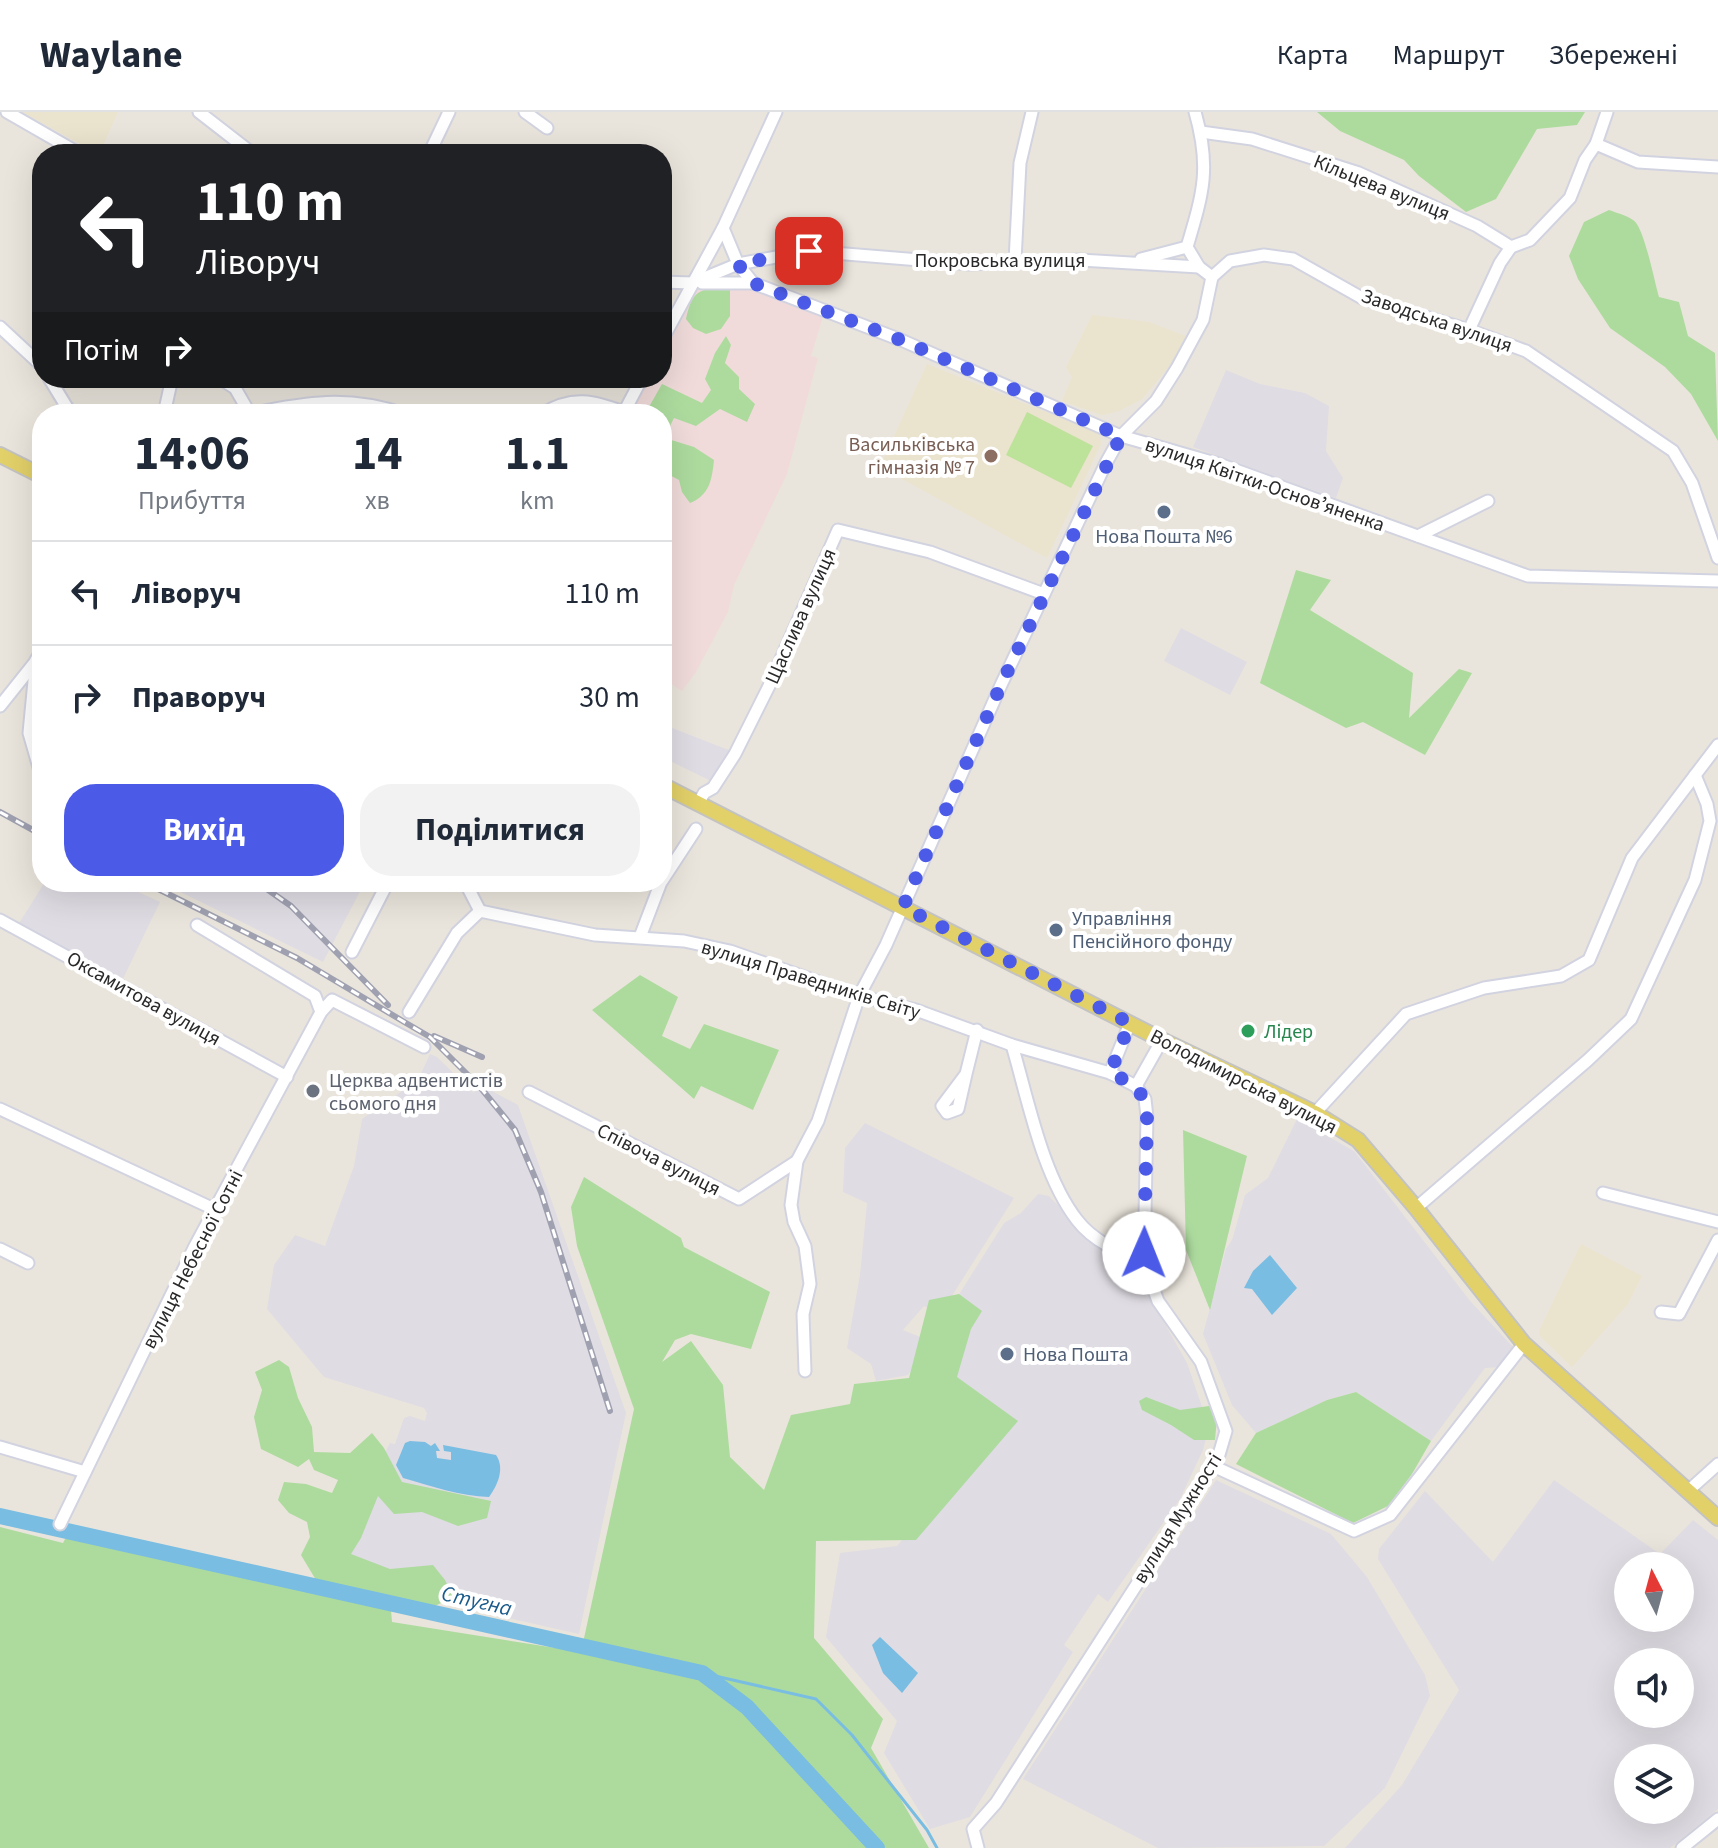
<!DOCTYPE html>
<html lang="uk">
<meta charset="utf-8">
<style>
body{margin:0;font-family:"Source Sans 3",sans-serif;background:#f2f2f3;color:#1f2937;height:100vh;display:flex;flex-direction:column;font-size:30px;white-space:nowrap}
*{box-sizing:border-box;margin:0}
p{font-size:26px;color:#747a83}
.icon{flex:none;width:44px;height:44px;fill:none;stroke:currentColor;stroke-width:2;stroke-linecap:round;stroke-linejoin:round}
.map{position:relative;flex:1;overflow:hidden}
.drawer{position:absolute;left:32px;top:292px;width:640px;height:488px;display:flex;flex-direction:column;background:#fff;border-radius:32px;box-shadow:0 8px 32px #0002}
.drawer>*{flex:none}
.top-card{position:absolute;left:32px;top:32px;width:640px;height:244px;border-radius:32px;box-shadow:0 8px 32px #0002;background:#202124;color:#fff;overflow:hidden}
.needle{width:52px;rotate:354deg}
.tools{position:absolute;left:1614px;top:1440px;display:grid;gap:16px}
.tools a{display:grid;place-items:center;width:80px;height:80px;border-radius:50%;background:#fff;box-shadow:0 8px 32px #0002;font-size:40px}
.pin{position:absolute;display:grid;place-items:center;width:68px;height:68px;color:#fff;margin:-34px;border-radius:16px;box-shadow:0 4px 12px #0006}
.me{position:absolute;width:88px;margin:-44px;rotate:1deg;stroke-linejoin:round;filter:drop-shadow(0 0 6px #0008)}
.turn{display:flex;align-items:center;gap:28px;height:168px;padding:0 32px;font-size:36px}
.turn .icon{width:104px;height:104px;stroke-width:2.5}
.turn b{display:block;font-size:56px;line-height:68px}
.then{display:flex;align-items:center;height:76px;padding:0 32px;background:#0003;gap:16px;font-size:30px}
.eta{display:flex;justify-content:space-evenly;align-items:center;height:136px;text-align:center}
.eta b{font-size:48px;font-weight:700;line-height:56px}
.button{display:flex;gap:16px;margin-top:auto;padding:16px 32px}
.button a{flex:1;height:92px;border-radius:32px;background:#4b5be8;color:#fff;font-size:32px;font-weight:700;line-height:92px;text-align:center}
.button a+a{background:#f2f2f3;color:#1f2937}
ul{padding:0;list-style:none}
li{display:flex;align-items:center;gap:24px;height:104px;padding:0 32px;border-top:2px solid #e0e1e3}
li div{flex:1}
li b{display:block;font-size:30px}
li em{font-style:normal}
header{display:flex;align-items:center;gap:48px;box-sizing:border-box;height:112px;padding:0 40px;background:#fff;border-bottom:2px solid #e0e1e3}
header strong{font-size:38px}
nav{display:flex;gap:44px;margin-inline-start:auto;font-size:28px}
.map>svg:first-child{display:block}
.industrial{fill:#dfdce3;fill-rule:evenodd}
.education{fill:#eae3cd}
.medical{fill:#f0dbda}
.green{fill:#addb9e}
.pitch{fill:#bde29a}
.water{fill:#79bde2}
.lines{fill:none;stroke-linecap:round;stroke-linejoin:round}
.stream{stroke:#79bde2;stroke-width:3}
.river{stroke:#79bde2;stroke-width:16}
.minor-casing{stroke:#d2d3e0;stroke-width:15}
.major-casing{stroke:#c3c3c3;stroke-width:18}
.minor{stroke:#fff;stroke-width:11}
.major{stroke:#e2d069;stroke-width:14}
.rail-casing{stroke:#9fa1b1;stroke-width:6}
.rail{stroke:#fff;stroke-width:3;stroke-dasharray:9;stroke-linecap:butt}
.route{stroke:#4b5be8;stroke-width:14;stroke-dasharray:0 25.2}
.education-dot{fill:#8d6e63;stroke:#fff;stroke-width:3}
.service-dot{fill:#5c6f8a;stroke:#fff;stroke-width:3}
.leisure-dot{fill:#2e9e5b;stroke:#fff;stroke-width:3}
.worship-dot{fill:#6b7280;stroke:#fff;stroke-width:3}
.labels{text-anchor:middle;stroke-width:8;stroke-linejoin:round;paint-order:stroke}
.street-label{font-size:20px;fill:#292929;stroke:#fff}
.education-label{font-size:20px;fill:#785e54;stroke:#fff;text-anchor:end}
.service-label{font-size:20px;fill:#4e5e75;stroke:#fff;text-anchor:start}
.leisure-label{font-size:20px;fill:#27864d;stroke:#fff;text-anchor:start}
.worship-label{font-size:20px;fill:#5b616d;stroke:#fff;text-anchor:start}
.water-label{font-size:22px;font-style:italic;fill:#1a5b8c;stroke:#fff}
</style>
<header>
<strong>Waylane</strong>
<nav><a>Карта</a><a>Маршрут</a><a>Збережені</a></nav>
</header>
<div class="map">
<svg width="1718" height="1736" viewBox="0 0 1718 1736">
<rect width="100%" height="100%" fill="#eae5dc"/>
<g class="industrial">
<polygon points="1226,258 1260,272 1305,281 1329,294 1326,339 1343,366 1336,386 1193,335"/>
<polygon points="1181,516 1247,550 1230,583 1164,549"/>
<polygon points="662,612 731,639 713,670 662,645"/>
<polygon points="45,770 117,770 160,790 120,873 16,816"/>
<polygon points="160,770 365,770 323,850"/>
<polygon points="430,942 437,945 474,981 479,972 518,993 626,1301 579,1522 331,1466 373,1364 390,1331 395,1332 404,1306 410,1304 425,1309 427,1301 424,1296 324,1265 267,1197 274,1153 295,1123 325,1134 354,1054 362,1007 418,968"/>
<polygon points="1297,1007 1354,1039 1471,1190 1513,1235 1500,1255 1485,1256 1431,1329 1356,1280 1327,1288 1256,1321 1232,1293 1203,1222 1226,1137 1232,1128 1245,1083 1268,1066"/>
<polygon points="865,1011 1014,1086 943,1198 938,1201 924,1194 903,1218 925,1227 925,1241 908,1263 876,1269 871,1252 847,1236 860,1163 867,1091 843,1080 845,1036"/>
<polygon points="1038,1082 1049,1084 1090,1126 1137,1154 1153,1191 1187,1251 1209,1315 1203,1338 1180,1387 1108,1490 1098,1482 1064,1533 1073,1540 970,1705 930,1717 884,1641 897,1609 826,1525 840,1441 897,1434 1004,1310 949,1264 953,1192 1004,1111 1021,1101"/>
<polygon points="1216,1368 1331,1422 1367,1465 1425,1563 1430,1584 1385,1676 1324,1734 1158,1736 1023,1667"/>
<path d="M1554,1368L1660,1442L1693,1408L1718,1428V1697L1670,1736H1345L1402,1673L1459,1578L1378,1447L1379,1437L1425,1379L1493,1450ZM1628,1454H1680V1506H1628ZM1628,1550H1680V1602H1628ZM1628,1646H1680V1698H1628Z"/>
</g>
<g class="education">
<polygon points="22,0 118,0 99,42"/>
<polygon points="1092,203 1149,210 1188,225 1171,252 1142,287 1119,299 1102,303 1062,289 1072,265 1066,255"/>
<polygon points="927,252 1100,322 1101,332 1047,446 880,355"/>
<polygon points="1581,1132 1642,1164 1628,1192 1572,1255 1540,1224 1539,1219"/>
</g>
<polygon class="medical" points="737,169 825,198 811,244 818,246 787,362 734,473 728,500 696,560 682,579 662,566 662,302 623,302 642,266 662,266 662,228 692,171"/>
<g class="green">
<polygon points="1317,0 1585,0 1577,13 1537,17 1496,87 1466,100 1419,64 1404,48 1340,19"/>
<path d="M1609,98C1617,101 1626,103 1633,108C1644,114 1654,168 1659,185L1679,190L1688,224L1715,241L1718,329L1691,282L1665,255L1610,216L1578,167L1569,144L1584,110Z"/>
<path d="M730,176V204L721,217L706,222L693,216L686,207C693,175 701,177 730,176Z"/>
<polygon points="726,224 731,233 725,251 739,265 739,277 755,292 747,310 720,297 696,314 674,306 666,322 662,321 662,302 645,302 662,272 702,291 711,278 705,267 715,241"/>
<path d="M668,327L694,335L714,348C712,367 710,383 690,391L682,380L679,368L662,359V331Z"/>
<polygon points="1296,458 1331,468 1310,498 1413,561 1409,606 1459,557 1472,561 1425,643 1363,610 1346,616 1260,571"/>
<polygon points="640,863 678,885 662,924 690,937 704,912 779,938 753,998 701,974 694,987 592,898"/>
<polygon points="1183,1018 1247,1044 1210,1198 1186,1138"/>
<polygon points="584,1065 681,1126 684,1135 770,1180 751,1237 691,1222 675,1228 662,1250 691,1229 723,1273 730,1345 764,1378 791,1303 850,1292 854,1272 909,1266 929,1188 959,1182 982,1199 971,1217 957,1265 1018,1309 916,1428 816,1429 814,1526 883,1607 871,1636 929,1736 0,1736 0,1415 63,1431 67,1423 186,1453 391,1498 392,1510 581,1540 634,1297 577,1134 571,1095"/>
<polygon points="279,1248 289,1255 298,1286 312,1315 314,1340 350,1341 372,1321 384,1336 402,1370 491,1389 487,1406 458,1414 422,1400 394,1402 378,1384 361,1426 351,1442 390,1457 433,1453 445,1468 453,1485 433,1495 316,1468 301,1443 310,1425 307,1410 289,1401 278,1388 284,1370 306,1372 332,1381 338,1368 314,1358 309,1347 298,1355 261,1337 254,1305 262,1278 255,1260"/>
<polygon points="1356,1280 1431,1329 1412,1362 1388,1394 1353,1411 1236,1352 1256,1321 1327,1288"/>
<polygon points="1146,1285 1180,1298 1209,1294 1217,1306 1215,1328 1194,1328 1171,1313 1142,1298 1139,1289"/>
</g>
<polygon class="pitch" points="1027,300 1093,334 1071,376 1006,343"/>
<g class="water">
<polygon points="1270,1143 1297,1176 1272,1203 1252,1177 1244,1176 1253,1159"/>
<path d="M410,1329L425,1330L431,1334L435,1331L440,1339H436L437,1346L451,1348V1340L444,1339L443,1333L496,1343C505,1356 498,1373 489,1385C460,1384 431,1374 403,1366L396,1353L405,1331Z"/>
<polygon points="880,1525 918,1561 902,1581 883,1561 872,1533"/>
</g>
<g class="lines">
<polyline class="stream" points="702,1561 816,1587 852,1623 927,1718 937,1736"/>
<polyline class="river" points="0,1404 702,1561 747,1595 877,1736"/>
<g class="minor-casing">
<g id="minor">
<polyline points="7,0 80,42"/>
<polyline points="199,0 253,42"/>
<polyline points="525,0 547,16"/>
<polyline points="1607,0 1596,32 1638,50 1718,55"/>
<polyline points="1201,20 1252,27 1359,61 1477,114 1511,135"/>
<polyline points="429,42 449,0"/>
<polyline points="723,116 738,152 753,171 901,228 1121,324 1219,352 1528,464 1718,469"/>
<polyline points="1141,147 1187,135"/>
<polyline points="1015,149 1020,51 1032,0"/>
<polyline points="1212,165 1230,149 1264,143 1293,147 1362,186 1469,218 1526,239 1673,339 1692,371 1718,446"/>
<polyline points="662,170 692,171 738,152 809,139 969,152 1080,148 1199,155"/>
<polyline points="702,171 753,171"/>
<polyline points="0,215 42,254"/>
<polyline points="1469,218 1500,151 1511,135 1530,128 1570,86 1585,48 1596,32"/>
<polyline points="662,228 723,116 776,0"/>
<polyline points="49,266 71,302"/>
<polyline points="219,266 235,276 250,302"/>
<polyline points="164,302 172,266"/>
<path d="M250,302C305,290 349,283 404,302"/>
<path d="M542,302C573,283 592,289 624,300"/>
<polyline points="623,302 642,266"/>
<polyline points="1418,424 1488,389"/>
<polyline points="42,538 36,548 29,621 42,666"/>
<polyline points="0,594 36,549"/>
<polyline points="698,692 704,681 713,676 735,642 769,574 838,418 930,440 1044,482"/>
<polyline points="662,769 696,717"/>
<polyline points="465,770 480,799"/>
<polyline points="0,808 287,965"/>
<polyline points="197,813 315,884 321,900"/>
<polyline points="640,825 661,770"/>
<polyline points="352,840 388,770"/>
<polyline points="409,900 457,821 480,799 595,823 684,829 730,839 859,884 916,898 1012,933 1110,961"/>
<polyline points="1130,911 1110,961 1136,974 1162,928"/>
<path d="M1012,933C1028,987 1042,1063 1077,1108C1093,1129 1120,1141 1144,1151"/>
<polyline points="966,962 958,997 947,1001 942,994 966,962 977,918"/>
<path d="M529,980L739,1087L797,1049L818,1009L859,884L886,833L1001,573L1106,351L1121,324L1156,289L1177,256L1203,208L1212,165L1199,155L1187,135C1203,81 1211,56 1195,0"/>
<polyline points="0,997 216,1098"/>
<polyline points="1315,1001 1406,902 1484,876 1561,864 1589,848 1632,746 1718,633"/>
<polyline points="797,1049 791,1093 794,1110 805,1134 810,1172 803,1202 805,1259"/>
<polyline points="1603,1081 1718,1110"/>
<polyline points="1416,1096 1588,948 1631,907 1695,768 1710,709 1707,692 1695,663"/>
<polyline points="0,1137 28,1151"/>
<polyline points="1661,1200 1679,1202 1718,1128"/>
<polyline points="0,1335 85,1360"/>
<polyline points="1213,1354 1354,1419 1390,1403 1524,1232"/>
<polyline points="1688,1379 1718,1352"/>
<polyline points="60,1412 195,1134 321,900 332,888 424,935"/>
<polyline points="978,1736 973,1717 996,1691 1213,1354 1218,1346 1226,1319 1201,1250 1158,1189 1144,1151 1147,1005 1145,987 1136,974"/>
<polyline points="1682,1736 1718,1707"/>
</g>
</g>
<g class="major-casing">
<g id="major">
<polyline points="0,343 42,364"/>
<polyline points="662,673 1166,930 1315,1001 1358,1028 1416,1096 1524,1232 1718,1406"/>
</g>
</g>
<use href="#minor" class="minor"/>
<use href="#major" class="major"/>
<g class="rail-casing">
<g id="rail">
<polyline points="0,700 42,723"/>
<polyline points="144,770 297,846 406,911 430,925 480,975 515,1018 541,1080 610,1299"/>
<polyline points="261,773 291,794 388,893"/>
<polyline points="434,924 482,945"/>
</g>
</g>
<use href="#rail" class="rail"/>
</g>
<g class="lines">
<path class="route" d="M809,139L738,152L753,171L901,228L1121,324L1001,573L903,795L1130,911L1110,961C1135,973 1143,975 1147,1005L1144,1141"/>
</g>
<circle class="education-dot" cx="991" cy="344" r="8"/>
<g class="service-dot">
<circle cx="1164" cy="400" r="8"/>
<circle cx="1056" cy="818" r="8"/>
<circle cx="1007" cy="1242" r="8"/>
</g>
<circle class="leisure-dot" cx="1248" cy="919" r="8"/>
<circle class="worship-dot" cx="313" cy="979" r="8"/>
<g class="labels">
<g class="street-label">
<text transform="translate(1382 75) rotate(22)" y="7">Кільцева вулиця</text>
<text x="1000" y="155">Покровська вулиця</text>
<text transform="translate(1437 208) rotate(19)" y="7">Заводська вулиця</text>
<text transform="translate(1265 372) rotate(19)" y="7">вулиця Квітки-Основʼяненка</text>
<text transform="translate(800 504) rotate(-66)" y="7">Щаслива вулиця</text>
<text transform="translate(811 867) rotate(17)" y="7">вулиця Праведників Світу</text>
<text transform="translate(144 886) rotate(29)" y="7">Оксамитова вулиця</text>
<text transform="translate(1244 969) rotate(27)" y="7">Володимирська вулиця</text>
<text transform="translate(659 1047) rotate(27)" y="7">Співоча вулиця</text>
<text transform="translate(192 1147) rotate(-63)" y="7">вулиця Небесної Сотні</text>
<text transform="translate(1177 1406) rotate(-58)" y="7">вулиця Мужності</text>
</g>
<g class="education-label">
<text x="975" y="339">Васильківська<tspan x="975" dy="23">гімназія № 7</tspan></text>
</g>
<g class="service-label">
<text x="1164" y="431" text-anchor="middle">Нова Пошта №6</text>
<text x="1072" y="813">Управління<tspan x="1072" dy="23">Пенсійного фонду</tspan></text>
<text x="1023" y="1249">Нова Пошта</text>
</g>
<g class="leisure-label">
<text x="1264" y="926">Лідер</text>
</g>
<g class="worship-label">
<text x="329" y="975">Церква адвентистів<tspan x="329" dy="23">сьомого дня</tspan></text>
</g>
<g class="water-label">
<text transform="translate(477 1488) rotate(13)" y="8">Стугна</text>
</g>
</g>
</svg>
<div class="tools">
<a><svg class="needle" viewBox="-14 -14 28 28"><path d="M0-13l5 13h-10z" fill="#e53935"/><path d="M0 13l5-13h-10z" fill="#747a83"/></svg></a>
<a><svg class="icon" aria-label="sound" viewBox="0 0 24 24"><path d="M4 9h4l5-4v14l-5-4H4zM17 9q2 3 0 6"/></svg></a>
<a><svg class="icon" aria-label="layers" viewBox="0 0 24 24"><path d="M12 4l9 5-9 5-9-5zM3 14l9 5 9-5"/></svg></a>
</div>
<div class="pin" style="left:809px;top:139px;background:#d93025"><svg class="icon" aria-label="arrive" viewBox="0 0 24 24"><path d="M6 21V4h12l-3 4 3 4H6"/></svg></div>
<svg class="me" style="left:1144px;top:1141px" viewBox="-20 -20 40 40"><circle r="19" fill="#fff"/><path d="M0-13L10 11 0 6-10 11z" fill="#4b5be8"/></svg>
<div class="top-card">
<div class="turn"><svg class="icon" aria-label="left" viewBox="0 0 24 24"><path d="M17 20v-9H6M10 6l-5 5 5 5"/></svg><div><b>110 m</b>Ліворуч</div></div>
<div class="then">Потім<svg class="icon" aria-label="right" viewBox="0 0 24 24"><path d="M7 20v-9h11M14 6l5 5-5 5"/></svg></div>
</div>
<section class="drawer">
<div class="eta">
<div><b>14:06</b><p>Прибуття</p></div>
<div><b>14</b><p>хв</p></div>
<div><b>1.1</b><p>km</p></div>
</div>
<ul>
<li><svg class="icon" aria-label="left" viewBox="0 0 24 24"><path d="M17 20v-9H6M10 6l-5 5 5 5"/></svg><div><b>Ліворуч</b></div><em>110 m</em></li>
<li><svg class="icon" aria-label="right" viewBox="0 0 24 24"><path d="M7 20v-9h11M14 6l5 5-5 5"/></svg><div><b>Праворуч</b></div><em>30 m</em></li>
</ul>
<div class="button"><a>Вихід</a><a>Поділитися</a></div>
</section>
</div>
